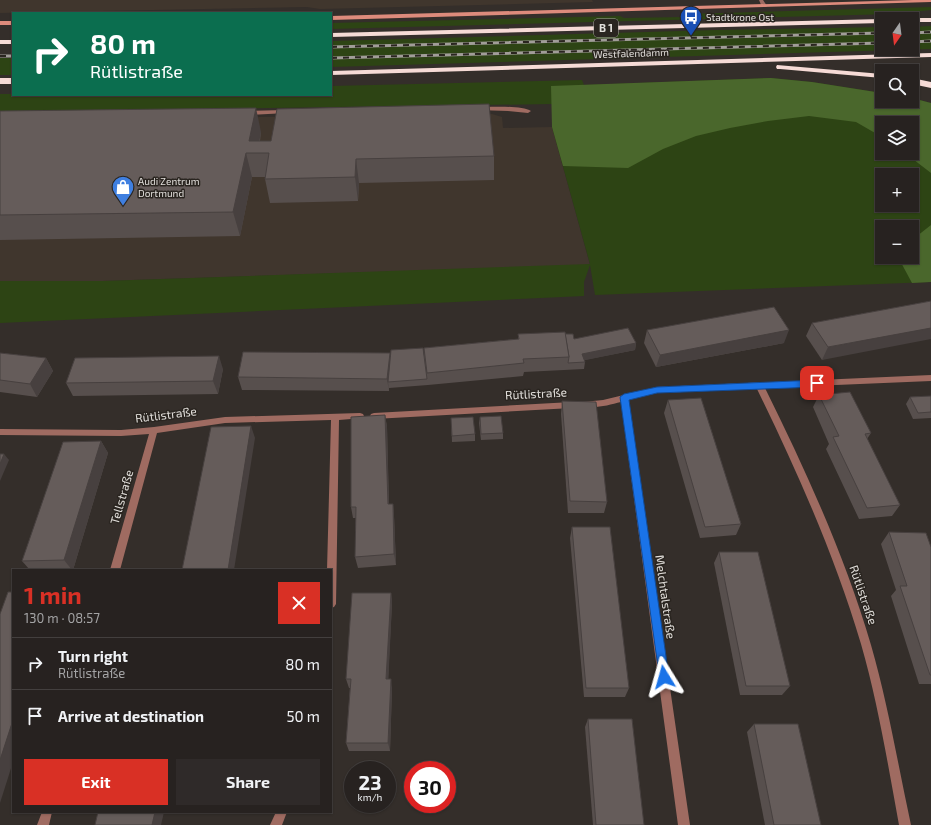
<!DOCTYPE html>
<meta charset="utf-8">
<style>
body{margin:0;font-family:"Exo 2",sans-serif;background:#2f2a29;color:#f1f3f6;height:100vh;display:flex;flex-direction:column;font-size:15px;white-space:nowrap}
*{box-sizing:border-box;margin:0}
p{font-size:13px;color:#a4a4a5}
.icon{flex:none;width:22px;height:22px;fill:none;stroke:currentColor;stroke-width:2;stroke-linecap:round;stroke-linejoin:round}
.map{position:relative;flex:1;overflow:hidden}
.drawer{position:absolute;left:12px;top:569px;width:320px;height:244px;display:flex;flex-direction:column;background:#272220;border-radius:0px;box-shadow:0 1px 3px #0004,0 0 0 1px #433f3e}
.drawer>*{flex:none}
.top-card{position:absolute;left:12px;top:12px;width:320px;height:84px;border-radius:0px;box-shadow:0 1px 3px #0004,0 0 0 1px #433f3e;background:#0b6e4f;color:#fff;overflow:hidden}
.needle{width:26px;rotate:194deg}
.buttons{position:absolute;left:875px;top:12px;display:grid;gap:8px}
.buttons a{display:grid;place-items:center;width:44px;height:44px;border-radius:0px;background:#272220;box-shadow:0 1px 3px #0004,0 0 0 1px #433f3e;font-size:20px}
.speed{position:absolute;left:344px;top:761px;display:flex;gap:8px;font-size:20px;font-weight:700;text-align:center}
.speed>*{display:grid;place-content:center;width:52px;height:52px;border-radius:50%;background:#272220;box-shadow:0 1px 3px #0004,0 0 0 1px #433f3e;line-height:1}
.speed small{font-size:10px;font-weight:400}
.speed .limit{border:6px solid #d22;background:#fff;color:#111}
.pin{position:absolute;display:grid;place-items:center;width:34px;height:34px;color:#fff;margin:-17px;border-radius:8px;box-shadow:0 2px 6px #0006}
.me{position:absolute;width:44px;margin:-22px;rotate:352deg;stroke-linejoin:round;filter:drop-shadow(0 0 3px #0008)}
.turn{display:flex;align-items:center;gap:14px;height:84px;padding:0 12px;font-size:18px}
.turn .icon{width:52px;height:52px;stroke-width:2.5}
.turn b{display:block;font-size:28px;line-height:34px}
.round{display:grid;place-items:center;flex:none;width:42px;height:42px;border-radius:0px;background:#2f2a29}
.headline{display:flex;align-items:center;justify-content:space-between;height:68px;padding:0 12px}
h1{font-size:24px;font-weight:700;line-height:30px;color:#d93025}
.button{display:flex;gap:8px;margin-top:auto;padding:8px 12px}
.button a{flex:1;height:46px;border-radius:0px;background:#d93025;color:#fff;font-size:16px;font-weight:700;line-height:46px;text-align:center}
.button a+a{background:#2f2a29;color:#f1f3f6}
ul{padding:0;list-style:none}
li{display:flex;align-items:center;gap:12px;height:52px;padding:0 12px;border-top:1px solid #433f3e}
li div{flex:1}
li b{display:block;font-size:15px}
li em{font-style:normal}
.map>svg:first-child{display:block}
.built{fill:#40362d}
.green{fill:#2d4414;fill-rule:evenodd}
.forest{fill:#4a672c}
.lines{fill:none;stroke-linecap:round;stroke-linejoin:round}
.lane{fill:#9f6b61;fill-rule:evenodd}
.street{fill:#9f6b61;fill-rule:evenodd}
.secondary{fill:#dd8b7c;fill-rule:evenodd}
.highway{fill:#f6dbd6;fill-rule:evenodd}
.rail-casing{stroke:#a19d99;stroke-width:3}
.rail{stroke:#2a2520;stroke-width:2;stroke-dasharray:6;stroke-linecap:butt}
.wall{fill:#574f4d}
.shaded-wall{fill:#47403f}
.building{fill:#655c5a;stroke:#47403f}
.route{fill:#1a73e8;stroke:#114b97}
.labels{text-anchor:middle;stroke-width:3;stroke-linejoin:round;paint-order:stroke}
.far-poi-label{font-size:10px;fill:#e2dfdb;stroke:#2a2520;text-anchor:start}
.far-street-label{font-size:10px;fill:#e2dfdb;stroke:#2a2520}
.shield{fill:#2a2520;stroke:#aba7a3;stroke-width:1}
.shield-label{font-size:11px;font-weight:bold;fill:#e2dfdb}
.street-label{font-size:12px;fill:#e2dfdb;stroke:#2a2520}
</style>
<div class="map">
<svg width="931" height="825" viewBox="0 0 931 825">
<rect width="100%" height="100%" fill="#342e2a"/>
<g class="built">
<polygon points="0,0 592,0 593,2 320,9 307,7 0,13"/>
<polygon points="492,114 502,117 503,128 552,127 590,265 103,281 0,281 0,120"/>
</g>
<g class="green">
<polygon points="931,7 931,10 892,14 331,29 331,23 620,16 624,18 685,17 685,14"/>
<polygon points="931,26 931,49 331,67 331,41 716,30 882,27 882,49 912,49 912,27"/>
<rect x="0" y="58" width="13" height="17"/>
<path d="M771,78L812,82L882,93V101H912V98L931,103V282L595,295L590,265L584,282V296L0,323V281H103L590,264L552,127V104L0,112V94L331,95V86L582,80L584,85ZM882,123H912V153H882ZM882,175H912V205H882ZM882,227H912V257H882Z"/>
</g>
<g class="forest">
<polygon points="771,78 812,82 882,93 882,101 912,101 912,98 931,103 931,173 905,153 912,153 912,123 882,123 882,137 856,122 809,116 768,121 730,128 696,136 663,149 628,168 563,166 552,127 551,86"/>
<polygon points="931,225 931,282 912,283 898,257 912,257 912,240"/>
</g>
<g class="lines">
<polygon class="lane" points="759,0 763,0 767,6 766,7 762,7"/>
<g class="street">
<path d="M479,107C491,107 522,105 531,111L528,113L508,111L477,110V108Z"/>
<polygon points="285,110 288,112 287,113 247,115 244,113 247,111"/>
<path d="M931,375V381L765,388C806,471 845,556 871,645C888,704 898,765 911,825H899C888,765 878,703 861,644C835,556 797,471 757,389L657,393L628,400L690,825H678L621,402C609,405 595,409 583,406L582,404L583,402L603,400L657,387Z"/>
<polygon points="572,402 575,403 576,405 575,407 572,408 374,419 371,418 370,416 371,414 374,413"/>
<polygon points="360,413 363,414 364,416 363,418 339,420 336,604 334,607 331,608 331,570 327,570 331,420 225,423 157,433 120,570 110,570 149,434 121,436 0,435 0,429 121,430 154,427 225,417"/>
<polygon points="42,812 52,812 49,825 37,825"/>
<polygon points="276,812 287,812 282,825 270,825"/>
</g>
<g class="secondary">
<polygon points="913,0 931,0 931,2 331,20 331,16"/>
<rect x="0" y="21" width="13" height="4"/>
</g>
<g class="highway">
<polygon points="912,18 931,18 931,22 912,22 912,19 909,19"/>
<polygon points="882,19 882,23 331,37 331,33 882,19 883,19"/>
<rect x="0" y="40" width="13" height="4"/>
<polygon points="931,53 931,57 331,75 331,71"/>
<polygon points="777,65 882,74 882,78 780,69 777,69 776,67"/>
<rect x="0" y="78" width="13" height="6"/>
<polygon points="912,78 931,82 931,88 912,84"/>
</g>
<g class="rail-casing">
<g id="rail">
<polyline points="912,33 931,32"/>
<polyline points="912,42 931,41"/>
<polyline points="331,47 882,33"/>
<polyline points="0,56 13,56"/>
<polyline points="331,58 882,43"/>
</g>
</g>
<use href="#rail" class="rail"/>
</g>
<g class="wall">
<polygon points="0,111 261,132 260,141 494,156 494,180 359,183 358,201 270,203 265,179 265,177 252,177 240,236 0,240"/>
<polygon points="931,301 822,360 806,336 812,323"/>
<polygon points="647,330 784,343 656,367 644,343"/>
<polygon points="518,334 565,334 574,339 636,343 635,350 584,360 585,362 584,369 524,372 523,376 428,385 389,388 389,391 242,390 238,377 390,353 390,357 424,356 424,348 518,339"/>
<polygon points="0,353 46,358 53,371 37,397 0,392"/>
<polygon points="223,369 218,394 73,396 66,383"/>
<polygon points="819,395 871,433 867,439 900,505 892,516 859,519 826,449 829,444 813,407"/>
<polygon points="931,396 931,418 913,419 906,404 910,397"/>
<polygon points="668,400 741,524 736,535 700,538 664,413"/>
<polygon points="562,401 607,502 604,513 568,513 561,414"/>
<polygon points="385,415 387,427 389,504 393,504 394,516 396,565 358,568 355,557 356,518 353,518 351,507"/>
<polygon points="480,417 503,433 503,439 481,440 479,423"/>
<polygon points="451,418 475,434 475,441 452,442"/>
<polygon points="101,441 108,453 73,570 30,570 22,561"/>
<polygon points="572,527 629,688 625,697 584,697 570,538"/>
<polygon points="889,532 931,547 931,684 919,684 891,596 896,590 881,544"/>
<polygon points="719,552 790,686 782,695 740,695 714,563"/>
<polygon points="391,593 392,603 388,679 392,688 390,751 349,751 346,743 350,688 349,688 346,679"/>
<polygon points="588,719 644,825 593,825 585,727"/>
<polygon points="754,724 821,825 765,825 747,732"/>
</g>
<g class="shaded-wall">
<polygon points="256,108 261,132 257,153 249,141"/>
<polygon points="246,153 252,177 240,236 233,212"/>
<polygon points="356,159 359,183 358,201 355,177"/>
<polygon points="931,328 931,339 822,360 828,347"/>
<polygon points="789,330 784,343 656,367 660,355"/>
<polygon points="636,343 635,350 581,361 582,354"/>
<polygon points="390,353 391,366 388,382 389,391 387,379"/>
<polygon points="219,356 223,369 218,394 213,381"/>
<polygon points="46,358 53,371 37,397 30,384"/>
<polygon points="385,415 387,427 389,516 388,504"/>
<polygon points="251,426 255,438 234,570 228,570"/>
<polygon points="101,441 108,453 73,570 72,570 64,560"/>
<polygon points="4,454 9,460 0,481 0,464"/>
<polygon points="393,504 394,516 396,565 394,554"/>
<polygon points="391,593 392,603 388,688 386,679"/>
<polygon points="391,679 392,688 390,751 388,743"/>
<polygon points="13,720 13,762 0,803 0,760"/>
<polygon points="155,812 164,812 161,825 152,825"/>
</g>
<g class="building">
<polygon points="489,104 494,156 356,159 355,177 265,179 269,153 246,153 233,212 0,215 0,111 256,108 249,141 271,141 277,109"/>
<polygon points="931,301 931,328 828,347 812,323"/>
<polygon points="774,307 789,330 660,355 647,330"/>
<polygon points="628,328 636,343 582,354 585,362 568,363 569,357 565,334 573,334 574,339"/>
<polygon points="565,332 569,357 523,359 524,363 427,373 424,348 519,339 518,334"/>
<polygon points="423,348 427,379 388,382 391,350"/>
<polygon points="243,352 390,353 387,379 238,377"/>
<polygon points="0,353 46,358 30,384 0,380"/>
<polygon points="219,356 213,381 66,383 75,358"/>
<polygon points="850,392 871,433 865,434 900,505 867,508 833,437 839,436 819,395"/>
<polygon points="931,396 931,412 918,413 910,397"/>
<polygon points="701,398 741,524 705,527 668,400"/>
<polygon points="562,401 596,402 607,502 570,501"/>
<polygon points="385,415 388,504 393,504 394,554 355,557 356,507 351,507 351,417"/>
<polygon points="501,416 503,433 481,434 480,417"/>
<polygon points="473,417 475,434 452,436 451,418"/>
<polygon points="251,426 228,570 182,570 211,427"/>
<polygon points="101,441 64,560 22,561 63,442"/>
<polygon points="0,454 4,454 0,464"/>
<polygon points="572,527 610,527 629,688 586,688"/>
<polygon points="889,532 926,533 931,547 931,675 930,675 900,586 907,586"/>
<polygon points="719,552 758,552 790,686 746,686"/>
<polygon points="8,592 13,592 13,720 0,760 0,614"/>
<polygon points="352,593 391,593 386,679 391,679 388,743 346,743 351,679 346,679"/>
<polygon points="588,719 632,719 644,825 596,825"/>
<polygon points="754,724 798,724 821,825 774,825"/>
<polygon points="98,812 155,812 152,825 95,825"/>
</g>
<polygon class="route" points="817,380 822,383 817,387 657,393 629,400 669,677 667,681 664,683 660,681 620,397 624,394 657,387"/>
<defs>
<g id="bus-pin" transform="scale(1.15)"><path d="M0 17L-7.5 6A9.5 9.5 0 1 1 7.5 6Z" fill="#1a4fb4" stroke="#2a2520"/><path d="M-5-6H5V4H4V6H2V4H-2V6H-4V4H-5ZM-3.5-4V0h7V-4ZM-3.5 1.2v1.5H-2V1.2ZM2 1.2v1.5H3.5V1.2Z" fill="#fff"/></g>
<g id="shop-pin" transform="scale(1.15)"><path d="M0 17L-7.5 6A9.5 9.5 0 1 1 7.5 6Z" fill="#3f7fe0" stroke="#2a2520"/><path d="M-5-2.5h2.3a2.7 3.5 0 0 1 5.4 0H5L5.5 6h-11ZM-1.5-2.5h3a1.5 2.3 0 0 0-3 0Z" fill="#fff"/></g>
</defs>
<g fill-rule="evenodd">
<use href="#bus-pin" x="691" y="17"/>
<use href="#shop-pin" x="123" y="187"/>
</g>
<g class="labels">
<g class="far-poi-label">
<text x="706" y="21">Stadtkrone Ost</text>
<text x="138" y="185">Audi Zentrum<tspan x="138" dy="12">Dortmund</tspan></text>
</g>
<g class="far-street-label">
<text transform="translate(631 53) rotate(-2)" y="4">Westfalendamm</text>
</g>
<rect class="shield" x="594" y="19" width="24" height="18" rx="3"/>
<g class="shield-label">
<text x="606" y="32">B 1</text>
</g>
<g class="street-label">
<text transform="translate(536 394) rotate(-3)" y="4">Rütlistraße</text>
<text transform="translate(166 415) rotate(-7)" y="4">Rütlistraße</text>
<text transform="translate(122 497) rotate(-74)" y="4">Tellstraße</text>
<text transform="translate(863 595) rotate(71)" y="4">Rütlistraße</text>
<text transform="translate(665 597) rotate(82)" y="4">Melchtalstraße</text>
</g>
</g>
</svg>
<div class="buttons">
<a><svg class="needle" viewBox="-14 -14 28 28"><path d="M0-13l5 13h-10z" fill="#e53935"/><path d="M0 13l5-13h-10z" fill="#a4a4a5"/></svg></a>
<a><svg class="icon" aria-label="search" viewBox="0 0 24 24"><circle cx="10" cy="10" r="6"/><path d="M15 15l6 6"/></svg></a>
<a><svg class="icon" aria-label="layers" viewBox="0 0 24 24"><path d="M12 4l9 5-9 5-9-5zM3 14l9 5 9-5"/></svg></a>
<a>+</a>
<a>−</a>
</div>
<div class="speed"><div>23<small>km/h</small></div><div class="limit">30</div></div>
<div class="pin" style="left:817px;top:383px;background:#d93025"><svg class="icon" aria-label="arrive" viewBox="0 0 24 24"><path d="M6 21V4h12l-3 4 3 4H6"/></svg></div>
<svg class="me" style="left:664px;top:677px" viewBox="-20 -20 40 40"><path d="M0-17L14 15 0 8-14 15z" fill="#1a73e8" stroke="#fff" stroke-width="4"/></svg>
<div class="top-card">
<div class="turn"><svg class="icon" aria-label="right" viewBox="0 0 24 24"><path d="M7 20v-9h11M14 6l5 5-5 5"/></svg><div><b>80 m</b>Rütlistraße</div></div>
</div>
<section class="drawer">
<div class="headline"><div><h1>1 min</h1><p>130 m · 08:57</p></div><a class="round" style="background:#d93025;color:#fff"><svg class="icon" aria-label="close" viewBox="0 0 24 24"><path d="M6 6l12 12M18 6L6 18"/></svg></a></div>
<ul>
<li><svg class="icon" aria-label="right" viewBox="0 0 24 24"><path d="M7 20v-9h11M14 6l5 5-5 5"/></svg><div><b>Turn right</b><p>Rütlistraße</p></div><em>80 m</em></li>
<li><svg class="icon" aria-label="arrive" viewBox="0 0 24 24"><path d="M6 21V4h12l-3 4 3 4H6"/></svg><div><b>Arrive at destination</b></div><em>50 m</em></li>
</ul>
<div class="button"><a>Exit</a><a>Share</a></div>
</section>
</div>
